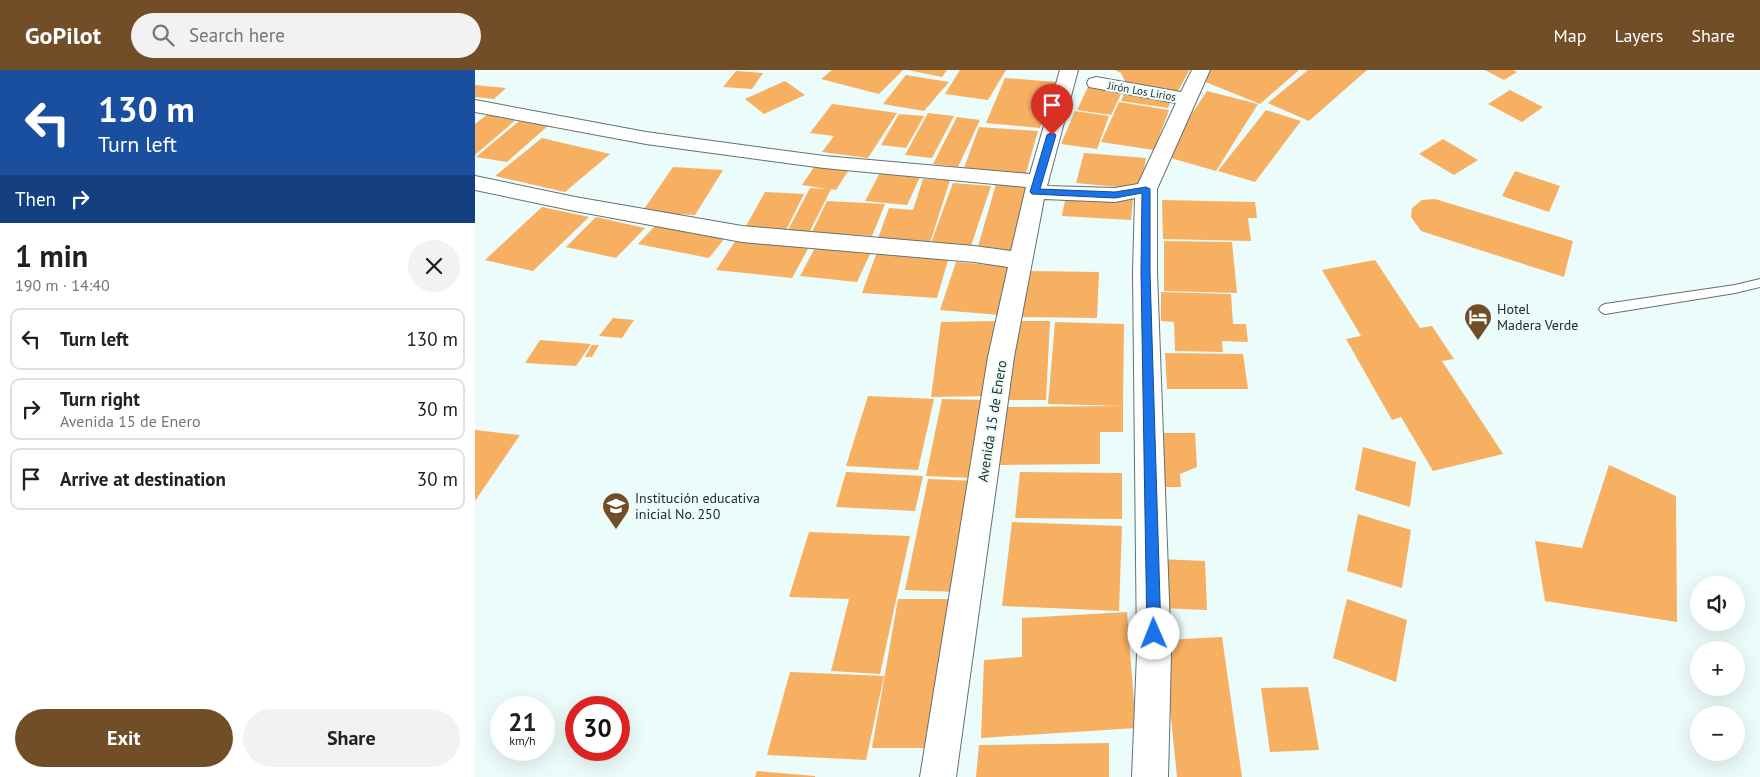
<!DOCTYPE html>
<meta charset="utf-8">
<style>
body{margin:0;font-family:"PT Sans",sans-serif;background:#f2f2f2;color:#202124;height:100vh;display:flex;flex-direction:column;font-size:19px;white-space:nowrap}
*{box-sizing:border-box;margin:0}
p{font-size:16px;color:#757577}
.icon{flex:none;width:28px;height:28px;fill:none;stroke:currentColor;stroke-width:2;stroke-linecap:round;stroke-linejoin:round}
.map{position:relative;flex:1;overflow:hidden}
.panel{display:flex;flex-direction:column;background:#fff;width:475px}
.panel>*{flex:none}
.guide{background:#1a4fa0;color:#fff;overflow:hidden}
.tools{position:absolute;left:1215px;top:506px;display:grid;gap:10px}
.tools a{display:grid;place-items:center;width:55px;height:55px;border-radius:50%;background:#fff;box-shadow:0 5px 20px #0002;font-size:25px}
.speed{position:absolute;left:15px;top:626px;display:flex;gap:10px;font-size:25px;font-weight:700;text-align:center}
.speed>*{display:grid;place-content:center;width:65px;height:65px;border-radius:50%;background:#fff;box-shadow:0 5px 20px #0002;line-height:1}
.speed small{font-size:12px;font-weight:400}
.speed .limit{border:8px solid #d22;background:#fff;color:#111}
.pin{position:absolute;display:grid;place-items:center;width:42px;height:42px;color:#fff;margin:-51px -21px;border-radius:50% 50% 50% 0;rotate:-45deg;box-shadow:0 0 5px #0007}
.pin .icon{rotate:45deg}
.me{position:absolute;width:55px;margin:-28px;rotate:359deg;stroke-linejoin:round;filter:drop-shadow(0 0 4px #0008)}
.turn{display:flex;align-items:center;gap:18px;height:105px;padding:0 15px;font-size:22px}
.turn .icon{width:65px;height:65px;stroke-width:2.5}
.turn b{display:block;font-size:35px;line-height:42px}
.then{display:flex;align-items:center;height:48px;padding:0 15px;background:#0003;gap:10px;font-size:19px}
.round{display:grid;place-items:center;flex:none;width:52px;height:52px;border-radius:26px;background:#f2f2f2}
.headline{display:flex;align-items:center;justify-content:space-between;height:85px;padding:0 15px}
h1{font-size:30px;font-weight:700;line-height:38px}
.primary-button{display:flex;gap:10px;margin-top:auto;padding:10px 15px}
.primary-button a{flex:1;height:58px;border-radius:30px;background:#724e28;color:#fff;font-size:20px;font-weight:700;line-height:58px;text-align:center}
.primary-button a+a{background:#f2f2f2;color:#202124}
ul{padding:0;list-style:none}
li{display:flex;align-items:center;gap:15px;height:62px;margin:0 10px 8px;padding:0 5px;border:2px solid #e0e0e0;border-radius:10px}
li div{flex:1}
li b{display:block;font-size:19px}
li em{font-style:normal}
header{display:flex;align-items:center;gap:30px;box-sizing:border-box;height:70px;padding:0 25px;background:#724e28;color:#fff}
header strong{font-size:24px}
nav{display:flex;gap:28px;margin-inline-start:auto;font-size:18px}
.search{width:350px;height:45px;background:#f2f2f2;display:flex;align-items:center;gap:12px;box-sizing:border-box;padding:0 18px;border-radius:28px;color:#757577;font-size:19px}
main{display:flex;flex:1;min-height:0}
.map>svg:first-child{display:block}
.building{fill:#f7af62}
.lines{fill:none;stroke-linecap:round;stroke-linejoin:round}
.service-casing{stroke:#637270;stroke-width:2}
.minor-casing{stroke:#637270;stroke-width:2}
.service{fill:#fff;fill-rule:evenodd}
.minor{fill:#fff;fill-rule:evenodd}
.route{fill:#1a73e8;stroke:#114b97}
.labels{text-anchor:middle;stroke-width:4.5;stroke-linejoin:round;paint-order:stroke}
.far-street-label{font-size:11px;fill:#262c2c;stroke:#ebfcfa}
.poi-label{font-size:14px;fill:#262c2c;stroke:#ebfcfa;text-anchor:start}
.street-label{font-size:14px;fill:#262c2c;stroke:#ebfcfa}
</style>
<header>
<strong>GoPilot</strong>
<div class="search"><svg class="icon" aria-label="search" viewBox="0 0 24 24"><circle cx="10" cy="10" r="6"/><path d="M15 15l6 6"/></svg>Search here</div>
<nav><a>Map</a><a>Layers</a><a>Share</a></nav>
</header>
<main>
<section class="panel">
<div class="guide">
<div class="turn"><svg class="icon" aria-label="left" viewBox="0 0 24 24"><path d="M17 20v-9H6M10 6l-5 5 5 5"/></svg><div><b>130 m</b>Turn left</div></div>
<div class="then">Then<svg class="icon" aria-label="right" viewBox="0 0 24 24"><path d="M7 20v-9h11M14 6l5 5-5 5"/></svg></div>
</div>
<div class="headline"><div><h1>1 min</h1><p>190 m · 14:40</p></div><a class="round"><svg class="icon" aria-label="close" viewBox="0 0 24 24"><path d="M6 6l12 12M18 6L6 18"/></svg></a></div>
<ul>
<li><svg class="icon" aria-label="left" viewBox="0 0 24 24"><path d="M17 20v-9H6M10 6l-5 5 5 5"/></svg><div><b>Turn left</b></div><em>130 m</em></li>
<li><svg class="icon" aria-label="right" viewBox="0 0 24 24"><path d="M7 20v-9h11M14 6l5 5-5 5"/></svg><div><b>Turn right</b><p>Avenida 15 de Enero</p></div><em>30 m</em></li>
<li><svg class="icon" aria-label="arrive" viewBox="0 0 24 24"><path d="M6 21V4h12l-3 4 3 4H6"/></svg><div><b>Arrive at destination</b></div><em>30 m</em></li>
</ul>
<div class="primary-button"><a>Exit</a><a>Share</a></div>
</section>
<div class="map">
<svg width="1285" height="707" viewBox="0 0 1285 707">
<rect width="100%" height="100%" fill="#ebfcfa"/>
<g class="building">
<polygon points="357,0 428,0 404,24 346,9"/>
<polygon points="433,0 472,0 467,7"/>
<polygon points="485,0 531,0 513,30 470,24"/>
<polygon points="640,0 713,0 714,1 702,23 651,13 646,3"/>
<polygon points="733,0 824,0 785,34 728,11"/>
<polygon points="833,0 892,0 834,51 793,33"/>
<polygon points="1010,0 1038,0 1042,2 1029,10"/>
<polygon points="261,1 288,3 277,19 248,17"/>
<polygon points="431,5 474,12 449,41 408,34"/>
<polygon points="530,8 581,12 565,58 511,53"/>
<polygon points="310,11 330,25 289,44 270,29"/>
<polygon points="0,15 31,18 19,29 0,27"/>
<polygon points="614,15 648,20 636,45 602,40"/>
<polygon points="1035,20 1068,37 1047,52 1013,34"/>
<polygon points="650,21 697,28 693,38 646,31"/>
<polygon points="732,21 783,34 741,101 689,86"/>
<polygon points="644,32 694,40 679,80 626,72"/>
<polygon points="357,34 422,43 393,88 347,82 359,66 335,63"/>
<polygon points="791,40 826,51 780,112 743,101"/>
<polygon points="600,41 634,46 622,79 586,74"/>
<polygon points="453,43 479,46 457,88 430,85"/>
<polygon points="13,44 43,48 0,85 0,54"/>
<polygon points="424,44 449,46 431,78 406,75"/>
<polygon points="482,47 505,50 483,97 458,94"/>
<polygon points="44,51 74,55 32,92 1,87"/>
<polygon points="504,57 563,61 551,103 489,98"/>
<polygon points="67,68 135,84 90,122 20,106"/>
<polygon points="968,69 1003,90 979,105 944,84"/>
<polygon points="609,83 671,88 666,119 601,113"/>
<polygon points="341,94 375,98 361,120 356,119 332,167 310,166 335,118 352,119 327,115"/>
<polygon points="198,97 248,100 220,145 167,142"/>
<polygon points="406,101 446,105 432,135 390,131"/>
<polygon points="1040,101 1085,116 1074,142 1027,126"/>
<polygon points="448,109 475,110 454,176 401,174 414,138 438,140"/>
<polygon points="478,113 516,116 496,176 456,173"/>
<polygon points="521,114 556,116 539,182 502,180"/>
<polygon points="290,122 329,124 311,160 270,158"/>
<polygon points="591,125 658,129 656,150 587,146"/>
<polygon points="960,129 1098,171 1089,207 946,161 936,147 937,138 947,130"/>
<polygon points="687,130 780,132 782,148 773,148 776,171 688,169"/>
<polygon points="352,131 410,134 397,166 337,162"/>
<polygon points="67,137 114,147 58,201 10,190"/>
<polygon points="121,147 170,158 141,188 91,177"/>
<polygon points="180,156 249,169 234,188 163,174"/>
<polygon points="261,170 334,177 317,208 241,200"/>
<polygon points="689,171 757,172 762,223 689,221"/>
<polygon points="341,176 396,182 382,212 325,206"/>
<polygon points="402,182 474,187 462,228 387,223"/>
<polygon points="900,190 945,258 957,256 979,289 967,291 1028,384 958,401 926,347 917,350 871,269 886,266 847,200"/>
<polygon points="481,192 538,197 524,245 465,240"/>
<polygon points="553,201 624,202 622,248 547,247"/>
<polygon points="686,222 756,224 758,254 771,254 773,272 747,271 748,282 700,281 699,252 686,251"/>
<polygon points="138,248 159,250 147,268 124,266"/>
<polygon points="520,251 514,326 456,327 466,252"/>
<polygon points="541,251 575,251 571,330 534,330"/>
<polygon points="580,252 649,254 648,336 573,334"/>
<polygon points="65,270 116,274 101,296 50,293"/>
<polygon points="117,275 124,275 117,287 110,287"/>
<polygon points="690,283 768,284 773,319 692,319"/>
<polygon points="393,326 459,329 443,400 371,396"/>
<polygon points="467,329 512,330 499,408 451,406"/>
<polygon points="648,336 648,362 625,362 625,394 525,395 530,337"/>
<polygon points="0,360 45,365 0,431"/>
<polygon points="683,363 720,363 722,397 705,404 706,417 685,417"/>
<polygon points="888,377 941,392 935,437 880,420"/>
<polygon points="1134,395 1201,426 1202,552 1070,531 1060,471 1107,478"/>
<polygon points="371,402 448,406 440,441 361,437"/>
<polygon points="545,402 647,403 647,449 540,448"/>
<polygon points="453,409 502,411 484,522 430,520"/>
<polygon points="883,444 936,460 927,518 872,501"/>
<polygon points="537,452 647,456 644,541 527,536"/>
<polygon points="334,462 435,466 405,604 356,601 374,529 314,527"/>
<polygon points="684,489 730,491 732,540 684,538"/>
<polygon points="423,529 480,529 461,678 397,678"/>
<polygon points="872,529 932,550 921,612 858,588"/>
<polygon points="652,542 661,658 506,668 509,590 547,587 547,548"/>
<polygon points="747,567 767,707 702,707 688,570"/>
<polygon points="315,602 409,606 391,690 292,685"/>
<polygon points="833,617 844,680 795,682 786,618"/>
<polygon points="634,673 634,707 501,707 504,675"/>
<polygon points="282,701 340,706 340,707 280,707"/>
</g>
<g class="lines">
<g class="service-casing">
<polygon id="service" points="1285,209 1285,217 1260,223 1130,244 1126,242 1124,239 1126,236 1130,234 1260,215"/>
</g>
<g class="minor-casing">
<polygon id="minor" points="585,0 603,0 572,116 640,118 663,114 701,33 614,17 612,13 614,9 621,7 706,22 717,0 735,0 682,119 682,202 696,584 693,707 657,707 662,584 658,202 660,128 640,132 569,129 539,287 481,707 445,707 513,287 533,197 499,192 267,172 100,141 0,120 0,106 100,127 267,156 499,176 536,181 551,117 349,98 171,74 0,42 0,30 171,62 349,86 555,104"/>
</g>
<use href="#service" class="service"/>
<use href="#minor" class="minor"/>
</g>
<polygon class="route" points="577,62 581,65 565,119 640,122 671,117 675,119 675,202 686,564 684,569 679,571 674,569 672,564 666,202 667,123 640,128 557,124 555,122 572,65"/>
<defs>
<g id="hotel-pin" transform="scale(1.4375)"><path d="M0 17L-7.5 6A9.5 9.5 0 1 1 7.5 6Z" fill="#724e28" stroke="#ebfcfa"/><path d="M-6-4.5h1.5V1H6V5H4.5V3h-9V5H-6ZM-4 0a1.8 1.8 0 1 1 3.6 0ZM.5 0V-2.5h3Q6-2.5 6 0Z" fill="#fff"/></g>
<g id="school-pin" transform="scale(1.4375)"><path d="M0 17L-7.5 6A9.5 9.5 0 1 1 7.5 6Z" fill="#724e28" stroke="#ebfcfa"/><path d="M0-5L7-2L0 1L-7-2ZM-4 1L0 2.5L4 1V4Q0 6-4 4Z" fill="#fff"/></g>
</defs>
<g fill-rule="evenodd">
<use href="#hotel-pin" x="1003" y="247"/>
<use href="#school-pin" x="141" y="436"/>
</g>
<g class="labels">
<g class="far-street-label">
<text transform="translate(667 21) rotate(10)" y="4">Jirón Los Lirios</text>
</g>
<g class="poi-label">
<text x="1022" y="244">Hotel<tspan x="1022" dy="16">Madera Verde</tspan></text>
<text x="160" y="433">Institución educativa<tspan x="160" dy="16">inicial No. 250</tspan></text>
</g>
<g class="street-label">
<text transform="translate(517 351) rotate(-81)" y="5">Avenida 15 de Enero</text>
</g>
</g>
</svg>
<div class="tools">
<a><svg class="icon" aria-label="sound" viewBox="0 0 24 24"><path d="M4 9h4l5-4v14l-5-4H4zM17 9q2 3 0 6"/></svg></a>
<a>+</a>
<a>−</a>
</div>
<div class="speed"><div>21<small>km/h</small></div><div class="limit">30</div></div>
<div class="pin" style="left:577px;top:65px;background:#d93025"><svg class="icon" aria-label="arrive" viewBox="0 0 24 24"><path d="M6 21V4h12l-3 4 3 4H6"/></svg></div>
<svg class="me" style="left:679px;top:564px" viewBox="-20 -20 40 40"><circle r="19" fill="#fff"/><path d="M0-13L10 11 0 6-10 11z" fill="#1a73e8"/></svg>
</div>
</main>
